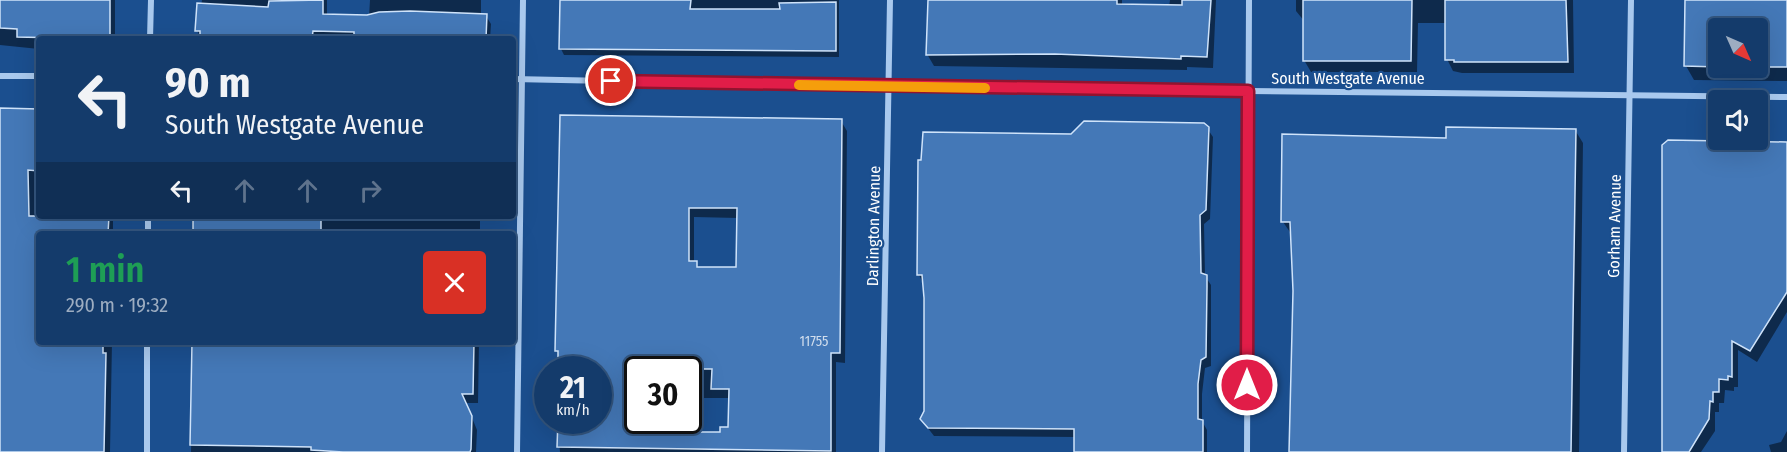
<!DOCTYPE html>
<meta charset="utf-8">
<style>
body{margin:0;font-family:"Fira Sans Condensed",sans-serif;background:#214673;color:#f1f3f6;height:100vh;display:flex;flex-direction:column;font-size:22px;white-space:nowrap}
*{box-sizing:border-box;margin:0}
p{font-size:20px;color:#9dadc1}
.icon{flex:none;width:33px;height:33px;fill:none;stroke:currentColor;stroke-width:2;stroke-linecap:round;stroke-linejoin:round}
.map{position:relative;flex:1;overflow:hidden}
.panel{position:absolute;left:36px;top:231px;width:480px;height:114px;display:flex;flex-direction:column;background:#143b6b;border-radius:6px;box-shadow:0 6px 24px #0002,0 0 0 2px #33557e}
.panel>*{flex:none}
.guide{position:absolute;left:36px;top:36px;width:480px;height:183px;border-radius:6px;box-shadow:0 6px 24px #0002,0 0 0 2px #33557e;background:#143b6b;color:#f1f3f6;overflow:hidden}
.needle{width:39px;rotate:135deg}
.buttons{position:absolute;left:1708px;top:18px;display:grid;gap:12px}
.buttons a{display:grid;place-items:center;width:60px;height:60px;border-radius:6px;background:#143b6b;box-shadow:0 6px 24px #0002,0 0 0 2px #33557e;font-size:30px}
.speed{position:absolute;left:534px;top:356px;display:flex;gap:12px;font-size:30px;font-weight:700;text-align:center}
.speed>*{display:grid;place-content:center;width:78px;height:78px;border-radius:50%;background:#143b6b;box-shadow:0 6px 24px #0002,0 0 0 2px #33557e;line-height:1}
.speed small{font-size:15px;font-weight:400}
.speed .limit{border:3px solid #111;border-radius:9px;background:#fff;color:#111}
.pin{position:absolute;display:grid;place-items:center;width:51px;height:51px;color:#fff;margin:-26px;border:3px solid #fff;border-radius:50%;box-shadow:0 2px 6px #0007}
.me{position:absolute;width:66px;margin:-33px;rotate:0deg;stroke-linejoin:round;filter:drop-shadow(0 0 4px #0008)}
.turn{display:flex;align-items:center;gap:21px;height:126px;padding:0 30px;font-size:27px}
.turn .icon{width:78px;height:78px;stroke-width:2.5}
.turn b{display:block;font-size:42px;line-height:51px}
.lanes{display:flex;align-items:center;height:57px;padding:0 30px;background:#0003;justify-content:center;gap:30px;direction:ltr}
.lanes .off{opacity:.35}
.round{display:grid;place-items:center;flex:none;width:63px;height:63px;border-radius:6px;background:#214673}
.summary{display:flex;align-items:center;justify-content:space-between;height:102px;padding:0 30px}
h1{font-size:36px;font-weight:600;line-height:45px;color:#1e9e55}
.map>svg:first-child{display:block}
.shadow{fill:#0007;fill-rule:evenodd}
.building{fill:#4478b7;stroke:#cfe3fa;stroke-width:1.5;fill-rule:evenodd}
.lines{fill:none;stroke-linecap:round;stroke-linejoin:round}
.street{stroke:#a9c9ee;stroke-width:6}
.route-casing{stroke:#92132f;stroke-width:15}
.route{stroke:#e11d48;stroke-width:10}
.slow{stroke:#f59e0b;stroke-width:10}
.labels{text-anchor:middle;stroke-width:4.5;stroke-linejoin:round;paint-order:stroke}
.number-label{font-size:14px;fill:#d0dded}
.street-label{font-size:16px;fill:#fff;stroke:#1b4f8f}
</style>
<div class="map">
<svg width="1787" height="452" viewBox="0 0 1787 452">
<rect width="100%" height="100%" fill="#1b4f8f"/>
<g class="shadow">
<polygon points="0,0 115,0 115,39 39,39 39,49 0,45"/>
<polygon points="202,0 327,0 327,16 369,17 370,0 481,0 481,16 486,16 491,24 490,39 201,39 197,30"/>
<polygon points="561,0 839,0 839,57 564,55 561,49"/>
<polygon points="929,0 1122,0 1122,6 1169,7 1170,0 1216,0 1213,68 1187,67 1187,70 934,66 927,54"/>
<polygon points="1296,0 1573,0 1574,73 1462,73 1453,71 1447,59 1447,23 1418,23 1417,72 1311,72 1304,60 1305,22 1296,11"/>
<path d="M1687,0H1787V81L1694,80L1686,66ZM1719,28H1758V68H1719Z"/>
<polygon points="0,110 39,111 39,216 113,216 113,234 39,234 39,342 112,342 110,452 0,452"/>
<path d="M561,116L841,121L847,131L845,363L836,362V452H560L557,420H598V369H559L560,356L557,350ZM694,217L738,218V268H700L694,262ZM638,369H688V420H638ZM694,398H730V428L721,434L691,433Z"/>
<polygon points="1207,128 1213,137 1210,219 1204,224 1205,276 1211,285 1211,366 1205,368 1202,394 1202,421 1207,430 1207,452 1075,452 1076,437 934,436 921,419 926,411 923,283 919,275 1071,135"/>
<polygon points="1575,130 1583,143 1579,452 1291,452 1295,291 1292,235 1283,222 1447,139"/>
<polygon points="1787,144 1787,312 1757,362 1738,350 1738,387 1734,387 1734,391 1725,390 1724,403 1719,403 1719,412 1715,412 1715,431 1701,452 1664,452"/>
<rect x="192" y="216" width="288" height="18"/>
<polygon points="193,342 479,342 478,403 466,403 477,430 476,452 191,452"/>
<polygon points="1787,431 1787,452 1771,452 1769,445 1781,442"/>
</g>
<g class="building">
<polygon points="0,0 110,0 110,39 17,37 17,29 0,28"/>
<polygon points="323,0 323,14 367,15 379,12 410,11 487,14 486,39 354,39 354,32 313,31 312,39 200,39 200,31 195,31 197,3 268,7 269,1"/>
<polygon points="560,0 691,0 690,9 780,9 779,3 836,2 836,51 559,49"/>
<polygon points="928,0 1117,0 1117,4 1182,5 1182,0 1211,0 1207,57 1181,56 1181,59 1055,54 926,55"/>
<polygon points="1303,0 1412,0 1411,61 1303,61"/>
<polygon points="1445,0 1566,0 1568,62 1454,62 1454,60 1445,60"/>
<polygon points="1685,0 1787,0 1787,67 1758,67 1758,28 1719,28 1719,67 1684,66"/>
<polygon points="0,108 39,109 39,171 28,170 29,216 109,216 108,234 39,234 39,342 103,342 103,353 106,353 104,452 0,452"/>
<path d="M560,115L842,119L840,353H831V451L557,447L558,420H598V369H558V351H555ZM689,208H737L736,267H697V261H689ZM638,369H712L711,389H729L728,427H720V432H686V420H638Z"/>
<polygon points="1084,121 1204,123 1209,127 1206,210 1200,215 1201,273 1207,275 1207,287 1206,357 1201,360 1198,384 1198,419 1203,420 1203,452 1074,452 1074,429 928,428 920,419 924,411 924,298 922,275 917,275 918,160 921,160 923,132 1071,134"/>
<polygon points="1446,127 1576,129 1571,452 1289,452 1293,291 1290,222 1281,222 1282,134 1446,138"/>
<polygon points="1668,140 1787,142 1787,292 1750,351 1732,341 1732,377 1728,376 1728,380 1719,379 1719,392 1713,392 1713,402 1710,401 1709,419 1689,452 1662,452 1662,145"/>
<rect x="193" y="216" width="128" height="18"/>
<polygon points="192,342 474,342 473,394 462,394 472,416 471,449 470,452 343,452 311,450 311,447 190,445"/>
</g>
<g class="lines">
<g class="street">
<polyline points="150,39 151,0"/>
<polyline points="0,76 39,76"/>
<polyline points="513,79 889,87 1787,97"/>
<polyline points="148,234 148,216"/>
<polyline points="147,452 147,342"/>
<polyline points="517,452 523,0"/>
<polyline points="882,452 890,0"/>
<polyline points="1247,452 1249,0"/>
<polyline points="1624,452 1631,0"/>
</g>
</g>
<g class="lines">
<g class="route-casing">
<polyline id="route" points="611,81 1248,91 1247,385"/>
</g>
<use href="#route" class="route"/>
<polyline class="slow" points="799,85 985,88"/>
</g>
<g class="labels">
<g class="number-label">
<text x="814" y="346">11755</text>
</g>
<g class="street-label">
<text x="1348" y="84">South Westgate Avenue</text>
<text transform="translate(873 226) rotate(-89)" y="6">Darlington Avenue</text>
<text transform="translate(1614 226) rotate(-89)" y="6">Gorham Avenue</text>
</g>
</g>
</svg>
<div class="buttons">
<a><svg class="needle" viewBox="-14 -14 28 28"><path d="M0-13l5 13h-10z" fill="#e53935"/><path d="M0 13l5-13h-10z" fill="#9dadc1"/></svg></a>
<a><svg class="icon" aria-label="sound" viewBox="0 0 24 24"><path d="M4 9h4l5-4v14l-5-4H4zM17 9q2 3 0 6"/></svg></a>
</div>
<div class="speed"><div>21<small>km/h</small></div><div class="limit">30</div></div>
<div class="pin" style="left:611px;top:81px;background:#d93025"><svg class="icon" aria-label="arrive" viewBox="0 0 24 24"><path d="M6 21V4h12l-3 4 3 4H6"/></svg></div>
<svg class="me" style="left:1247px;top:385px" viewBox="-20 -20 40 40"><circle r="17" fill="#e11d48" stroke="#fff" stroke-width="3"/><path d="M0-11L8 9 0 5-8 9z" fill="#fff"/></svg>
<div class="guide">
<div class="turn"><svg class="icon" aria-label="left" viewBox="0 0 24 24"><path d="M17 20v-9H6M10 6l-5 5 5 5"/></svg><div><b>90 m</b>South Westgate Avenue</div></div>
<div class="lanes"><svg class="icon" aria-label="left" viewBox="0 0 24 24"><path d="M17 20v-9H6M10 6l-5 5 5 5"/></svg><svg class="icon off" aria-label="ahead" viewBox="0 0 24 24"><path d="M12 20V5M6 11l6-6 6 6"/></svg><svg class="icon off" aria-label="ahead" viewBox="0 0 24 24"><path d="M12 20V5M6 11l6-6 6 6"/></svg><svg class="icon off" aria-label="right" viewBox="0 0 24 24"><path d="M7 20v-9h11M14 6l5 5-5 5"/></svg></div>
</div>
<section class="panel">
<div class="summary"><div><h1>1 min</h1><p>290 m · 19:32</p></div><a class="round" style="background:#d93025;color:#fff"><svg class="icon" aria-label="close" viewBox="0 0 24 24"><path d="M6 6l12 12M18 6L6 18"/></svg></a></div>
</section>
</div>
